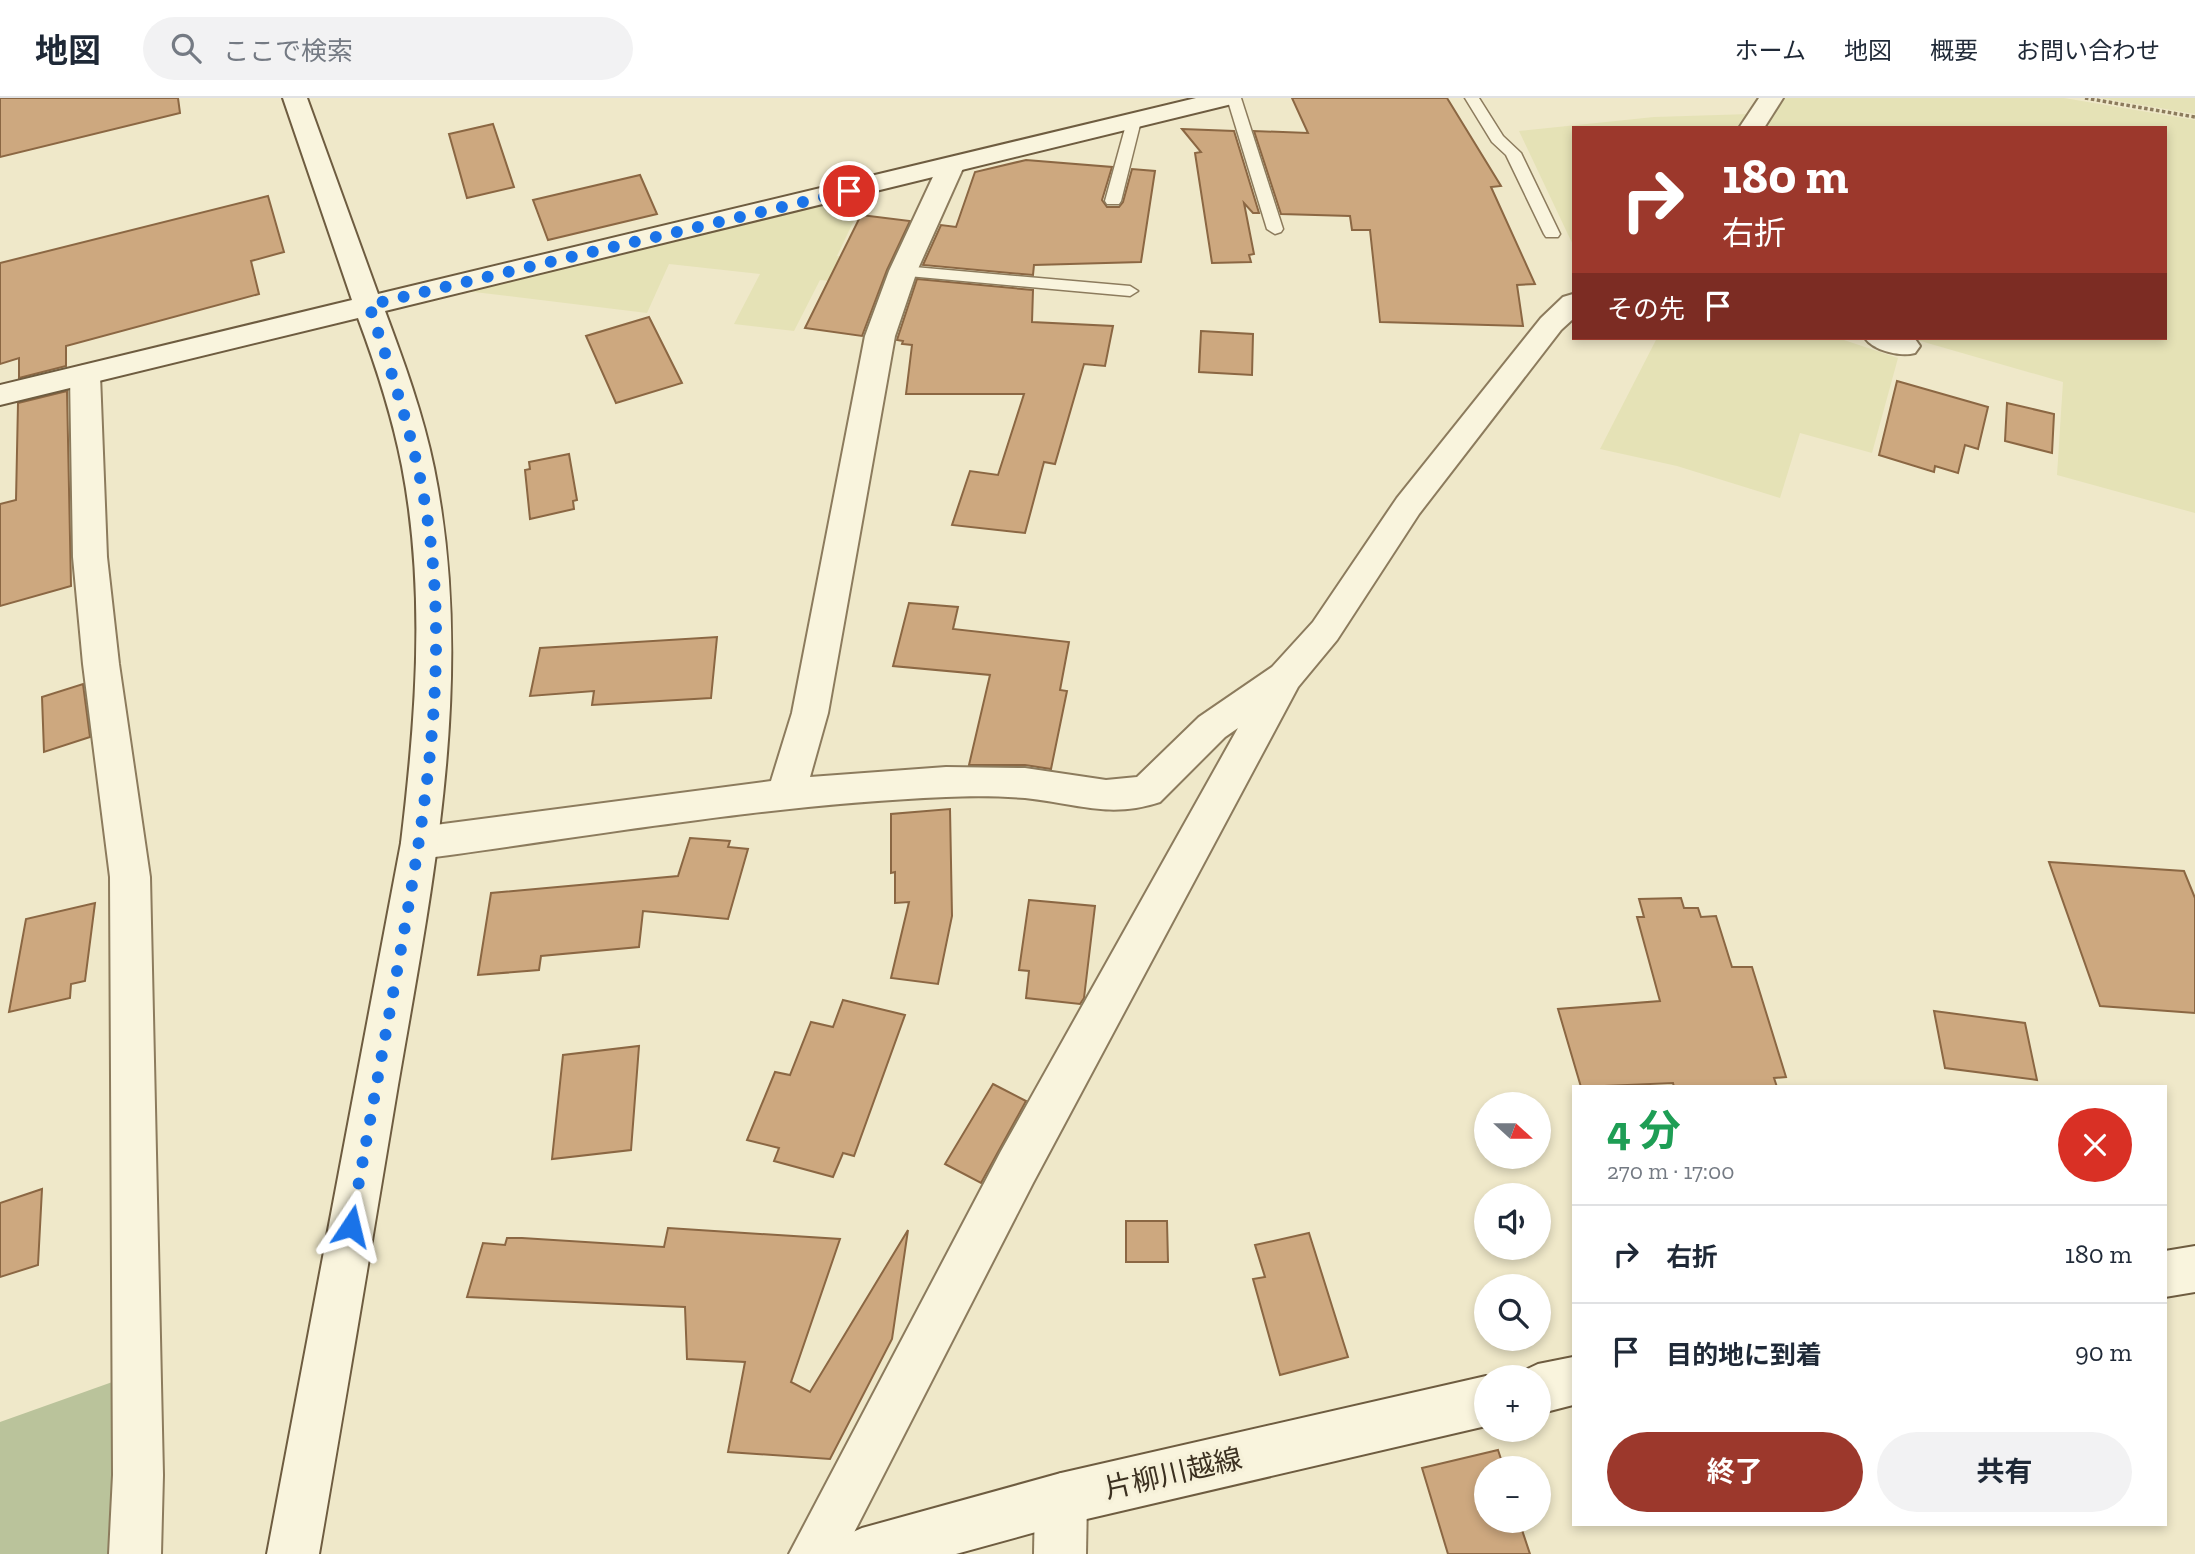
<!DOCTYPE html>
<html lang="ja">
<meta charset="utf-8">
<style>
body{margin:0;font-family:"Zilla Slab","Noto Sans JP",serif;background:#f2f2f3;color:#1f2937;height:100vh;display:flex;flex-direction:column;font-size:26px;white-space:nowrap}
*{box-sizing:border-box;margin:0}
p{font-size:23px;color:#747a83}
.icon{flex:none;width:38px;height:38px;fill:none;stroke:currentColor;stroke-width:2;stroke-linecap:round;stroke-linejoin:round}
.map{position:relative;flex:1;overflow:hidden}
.panel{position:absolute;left:1572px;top:987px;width:595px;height:441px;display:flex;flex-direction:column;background:#fff;border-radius:0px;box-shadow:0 4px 10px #0003}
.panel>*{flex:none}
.hud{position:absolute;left:1572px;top:28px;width:595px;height:214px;border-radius:0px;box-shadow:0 4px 10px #0003;background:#9c382c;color:#fff;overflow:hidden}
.needle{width:46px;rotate:111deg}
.controls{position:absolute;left:1474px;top:994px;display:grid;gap:14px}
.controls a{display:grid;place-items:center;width:77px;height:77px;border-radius:50%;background:#fff;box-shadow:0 4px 10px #0003;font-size:35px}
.pin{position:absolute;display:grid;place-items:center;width:60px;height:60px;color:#fff;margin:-30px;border:4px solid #fff;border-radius:50%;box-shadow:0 2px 7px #0007}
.me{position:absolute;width:77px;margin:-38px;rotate:10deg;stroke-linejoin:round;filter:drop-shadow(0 0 5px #0008)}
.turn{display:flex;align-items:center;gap:24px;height:147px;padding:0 35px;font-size:32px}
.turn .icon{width:91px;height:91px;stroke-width:2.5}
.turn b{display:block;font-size:49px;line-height:60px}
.then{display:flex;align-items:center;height:66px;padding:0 35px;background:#0003;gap:14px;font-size:26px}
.round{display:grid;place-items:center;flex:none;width:74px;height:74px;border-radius:37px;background:#f2f2f3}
.summary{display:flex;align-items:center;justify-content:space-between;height:119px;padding:0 35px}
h1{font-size:42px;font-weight:700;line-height:52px;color:#1e9e55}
.button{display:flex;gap:14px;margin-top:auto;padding:14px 35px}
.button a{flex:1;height:80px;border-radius:42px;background:#9c382c;color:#fff;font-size:28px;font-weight:700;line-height:80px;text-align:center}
.button a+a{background:#f2f2f3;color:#1f2937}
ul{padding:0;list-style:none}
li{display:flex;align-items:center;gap:21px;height:98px;padding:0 35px;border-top:2px solid #e0e1e3}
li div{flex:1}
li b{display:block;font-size:26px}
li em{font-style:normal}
header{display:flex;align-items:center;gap:42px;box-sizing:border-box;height:98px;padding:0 35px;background:#fff;border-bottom:2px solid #e0e1e3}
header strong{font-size:33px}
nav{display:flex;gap:38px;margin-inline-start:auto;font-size:24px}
.search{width:490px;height:63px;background:#f2f2f3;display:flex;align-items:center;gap:18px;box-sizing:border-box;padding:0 24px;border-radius:38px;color:#747a83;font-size:26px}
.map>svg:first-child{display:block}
.farmland{fill:#e5e2b6}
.cemetery{fill:#bac39b}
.building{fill:#cda87f;stroke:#8b6743;stroke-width:2}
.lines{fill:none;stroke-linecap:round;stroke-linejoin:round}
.lane-casing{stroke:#8c7b5d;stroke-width:3}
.street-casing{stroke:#8c7b5d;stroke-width:4}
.secondary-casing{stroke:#6e5c40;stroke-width:4}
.path{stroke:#8c7b5d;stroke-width:3.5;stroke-dasharray:3.5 2.5;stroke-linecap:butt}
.lane{fill:#f9f4dd;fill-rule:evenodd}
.street{fill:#f9f4dd;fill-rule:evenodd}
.secondary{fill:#f9f4dd;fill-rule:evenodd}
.route{stroke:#1a73e8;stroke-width:12;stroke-dasharray:0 21.6}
.labels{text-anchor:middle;stroke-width:7;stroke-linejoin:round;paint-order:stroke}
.near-street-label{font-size:28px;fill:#3c3121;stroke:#f6f1d9}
</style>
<header>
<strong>地図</strong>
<div class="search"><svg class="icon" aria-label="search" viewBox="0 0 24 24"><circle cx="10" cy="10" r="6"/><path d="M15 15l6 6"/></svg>ここで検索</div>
<nav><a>ホーム</a><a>地図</a><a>概要</a><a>お問い合わせ</a></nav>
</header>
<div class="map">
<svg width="2195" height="1456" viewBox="0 0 2195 1456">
<rect width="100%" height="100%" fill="#efe8c9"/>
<g class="farmland">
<polygon points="1779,0 2064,0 2195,22 2195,415 2057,377 2063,284 1910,240 2165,240 2165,30 1761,30"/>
<polygon points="2100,0 2195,0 2195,16"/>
<polygon points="1750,16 1739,30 1573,30 1573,147 1519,33 1654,19"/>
<polygon points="866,97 837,158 861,162 850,185 820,182 794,233 734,226 760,176 669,166 647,215 466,193"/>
<polygon points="1657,240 1838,240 1898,260 1872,355 1800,335 1780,400 1677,368 1600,351"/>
</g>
<polygon class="cemetery" points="118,1282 114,1456 0,1456 0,1324"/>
<g class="building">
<polygon points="0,0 178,0 180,15 0,59"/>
<polygon points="1292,0 1447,0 1501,88 1491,89 1535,186 1517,187 1523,228 1380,224 1370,132 1352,132 1350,118 1281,116 1254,33 1308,35"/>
<polygon points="493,26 514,89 467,100 449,36"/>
<polygon points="1182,31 1234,33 1259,115 1253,115 1244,105 1254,156 1249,157 1251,164 1212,165 1195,55 1201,54"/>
<polygon points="1026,62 1112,69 1102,102 1107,109 1119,109 1123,104 1132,71 1155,73 1141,164 1034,167 1033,177 923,167 941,127 956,129 975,74"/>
<polygon points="640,77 657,116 548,142 533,102"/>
<polygon points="268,98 284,154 251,163 259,196 66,248 66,268 19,280 19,260 0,266 0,165"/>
<polygon points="861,117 910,123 887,172 862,238 805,230"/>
<polygon points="917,181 1033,192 1032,224 1113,228 1105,268 1084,266 1055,366 1044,364 1025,435 952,427 970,373 998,377 1024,296 906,296 912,247 902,246 903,243 897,242"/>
<polygon points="649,219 682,285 616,305 586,238"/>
<polygon points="1201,233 1253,236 1252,277 1199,274"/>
<polygon points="1897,283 1988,309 1978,351 1965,347 1958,375 1935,368 1934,374 1879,357"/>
<polygon points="67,293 71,488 0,508 0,406 16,402 18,305"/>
<polygon points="2007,305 2054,316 2052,355 2005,343"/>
<polygon points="569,356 577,402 573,403 574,411 530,421 525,372 530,371 529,364"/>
<polygon points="909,505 958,509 953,531 1069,544 1060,592 1067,593 1051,671 1025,667 969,667 990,577 893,568"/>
<polygon points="717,539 711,600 592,607 594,593 530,598 540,550"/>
<polygon points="83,586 90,639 44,654 42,599"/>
<polygon points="950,711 952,818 938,886 891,880 909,804 895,805 895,774 891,775 891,716"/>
<polygon points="690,740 730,743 728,749 748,751 728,821 643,813 639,849 541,858 539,872 478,877 491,795 678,778"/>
<polygon points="2049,764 2184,773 2195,800 2195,915 2100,908"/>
<polygon points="1681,800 1684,810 1698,810 1701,819 1716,818 1732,869 1752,869 1786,979 1774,980 1777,989 1674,989 1673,985 1581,989 1558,911 1660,903 1637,819 1644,819 1639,801"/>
<polygon points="1029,802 1095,808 1084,900 1080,906 1026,900 1029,873 1019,872"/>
<polygon points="95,805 85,883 71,886 70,900 9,914 26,821"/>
<polygon points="843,902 905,917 854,1058 843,1055 833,1079 774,1063 779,1050 747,1042 775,974 790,977 811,924 833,929"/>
<polygon points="1934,913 2025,925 2037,982 1945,970"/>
<polygon points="639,948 631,1052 552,1061 563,957"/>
<polygon points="993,986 1026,1003 981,1085 945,1066"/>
<polygon points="42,1091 38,1167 0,1179 0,1105"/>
<polygon points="1126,1123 1167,1123 1168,1164 1126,1164"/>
<polygon points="668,1130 840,1141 791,1284 810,1294 908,1132 892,1241 830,1361 728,1354 745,1264 687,1261 685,1209 467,1199 483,1145 505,1147 507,1140 522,1140 664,1149"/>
<polygon points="1309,1135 1348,1259 1280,1277 1253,1181 1265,1179 1255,1147"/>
<polygon points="1498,1352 1504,1370 1486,1370 1486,1423 1523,1423 1520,1426 1530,1456 1448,1456 1422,1370"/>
</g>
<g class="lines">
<g class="lane-casing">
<g id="lane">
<polygon points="1227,0 1241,0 1283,131 1281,134 1275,136 1267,131"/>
<polygon points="1465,0 1479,0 1503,38 1521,55 1560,136 1558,139 1546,139 1544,136 1506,57 1492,44"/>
<polygon points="1134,19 1141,23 1121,103 1119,106 1107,106 1105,103 1127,23"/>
<polygon points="903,168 1130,188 1138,193 1130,198 897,177 895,173 897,169"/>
</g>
</g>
<g class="street-casing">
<g id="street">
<polygon points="1759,0 1783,0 1764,30 1739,30"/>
<path d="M951,60L960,62L964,68L917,173L895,238L828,615L810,679L946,669L1025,670L1106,682L1137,679L1199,619L1272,569L1313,524L1397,400L1541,220L1563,199L1573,196V221L1561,232L1419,416L1337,542L1298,589L1033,1085L843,1456H789L1001,1053L1238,630L1225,639L1160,704C1109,721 1075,705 1025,700C999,698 971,698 946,699C771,706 593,738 420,761L406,757L401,745L406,733L420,729L771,683L792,615L865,238L889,173L938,68L942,62Z"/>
<path d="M1865,240H1910L1915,241L1920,248L1915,255C1901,259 1874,253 1865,240Z"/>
<polygon points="85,267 96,270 100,277 107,459 119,566 150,779 163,1377 161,1456 109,1456 113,1377 110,779 83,566 73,459 70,277 74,270"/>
<polygon points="1061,1375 1079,1383 1087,1401 1086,1456 1034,1456 1035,1401 1043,1383"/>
</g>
</g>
<g class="secondary-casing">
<g id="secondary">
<path d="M283,0H307L378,196L1196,0H1239L1236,5L385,213C404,264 423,316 434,370C476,577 433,783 398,987C372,1143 346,1300 319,1456H267L401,745C416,620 426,493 402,368C392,317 376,268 358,220L0,307V287L352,202Z"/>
<polygon points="2195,1148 2195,1194 2165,1199 2165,1153"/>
<polygon points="1573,1259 1573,1307 1538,1316 1538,1279 1518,1279 1521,1274 1538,1266"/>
<polygon points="1486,1278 1488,1279 1486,1279 1486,1328 1061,1427 956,1456 836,1456 844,1438 862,1430 1061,1375"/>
</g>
</g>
<polyline class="path" points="2085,0 2195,19"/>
<use href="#lane" class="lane"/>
<use href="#street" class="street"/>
<use href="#secondary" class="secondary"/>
</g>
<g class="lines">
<path class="route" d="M351,1128C367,1039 383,951 399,862C426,710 452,554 424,400C412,334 390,270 369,207L849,93"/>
</g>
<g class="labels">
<g class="near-street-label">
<text transform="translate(1173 1375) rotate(-13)" y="10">片柳川越線</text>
</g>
</g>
</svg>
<div class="controls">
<a><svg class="needle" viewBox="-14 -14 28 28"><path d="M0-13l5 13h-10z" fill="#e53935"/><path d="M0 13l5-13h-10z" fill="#747a83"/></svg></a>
<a><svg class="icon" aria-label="sound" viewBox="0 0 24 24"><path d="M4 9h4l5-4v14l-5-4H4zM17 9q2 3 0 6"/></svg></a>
<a><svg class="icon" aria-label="search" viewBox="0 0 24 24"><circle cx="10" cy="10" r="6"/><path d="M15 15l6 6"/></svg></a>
<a>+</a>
<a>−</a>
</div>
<div class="pin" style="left:849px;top:93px;background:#d93025"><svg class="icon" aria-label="arrive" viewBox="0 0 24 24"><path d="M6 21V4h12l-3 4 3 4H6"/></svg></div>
<svg class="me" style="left:351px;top:1128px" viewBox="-20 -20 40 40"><path d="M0-17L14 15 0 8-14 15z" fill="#1a73e8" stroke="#fff" stroke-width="4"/></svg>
<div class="hud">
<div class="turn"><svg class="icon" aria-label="right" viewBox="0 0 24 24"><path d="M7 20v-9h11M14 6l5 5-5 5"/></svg><div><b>180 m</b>右折</div></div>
<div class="then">その先<svg class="icon" aria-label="arrive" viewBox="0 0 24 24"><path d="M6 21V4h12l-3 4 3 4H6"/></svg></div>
</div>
<section class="panel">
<div class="summary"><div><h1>4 分</h1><p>270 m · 17:00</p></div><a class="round" style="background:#d93025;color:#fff"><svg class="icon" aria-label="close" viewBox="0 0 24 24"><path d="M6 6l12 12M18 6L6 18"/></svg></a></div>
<ul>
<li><svg class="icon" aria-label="right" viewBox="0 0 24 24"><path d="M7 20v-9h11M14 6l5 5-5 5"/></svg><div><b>右折</b></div><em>180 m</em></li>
<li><svg class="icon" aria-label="arrive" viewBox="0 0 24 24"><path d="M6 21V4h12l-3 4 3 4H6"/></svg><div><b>目的地に到着</b></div><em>90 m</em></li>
</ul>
<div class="button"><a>終了</a><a>共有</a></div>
</section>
</div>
